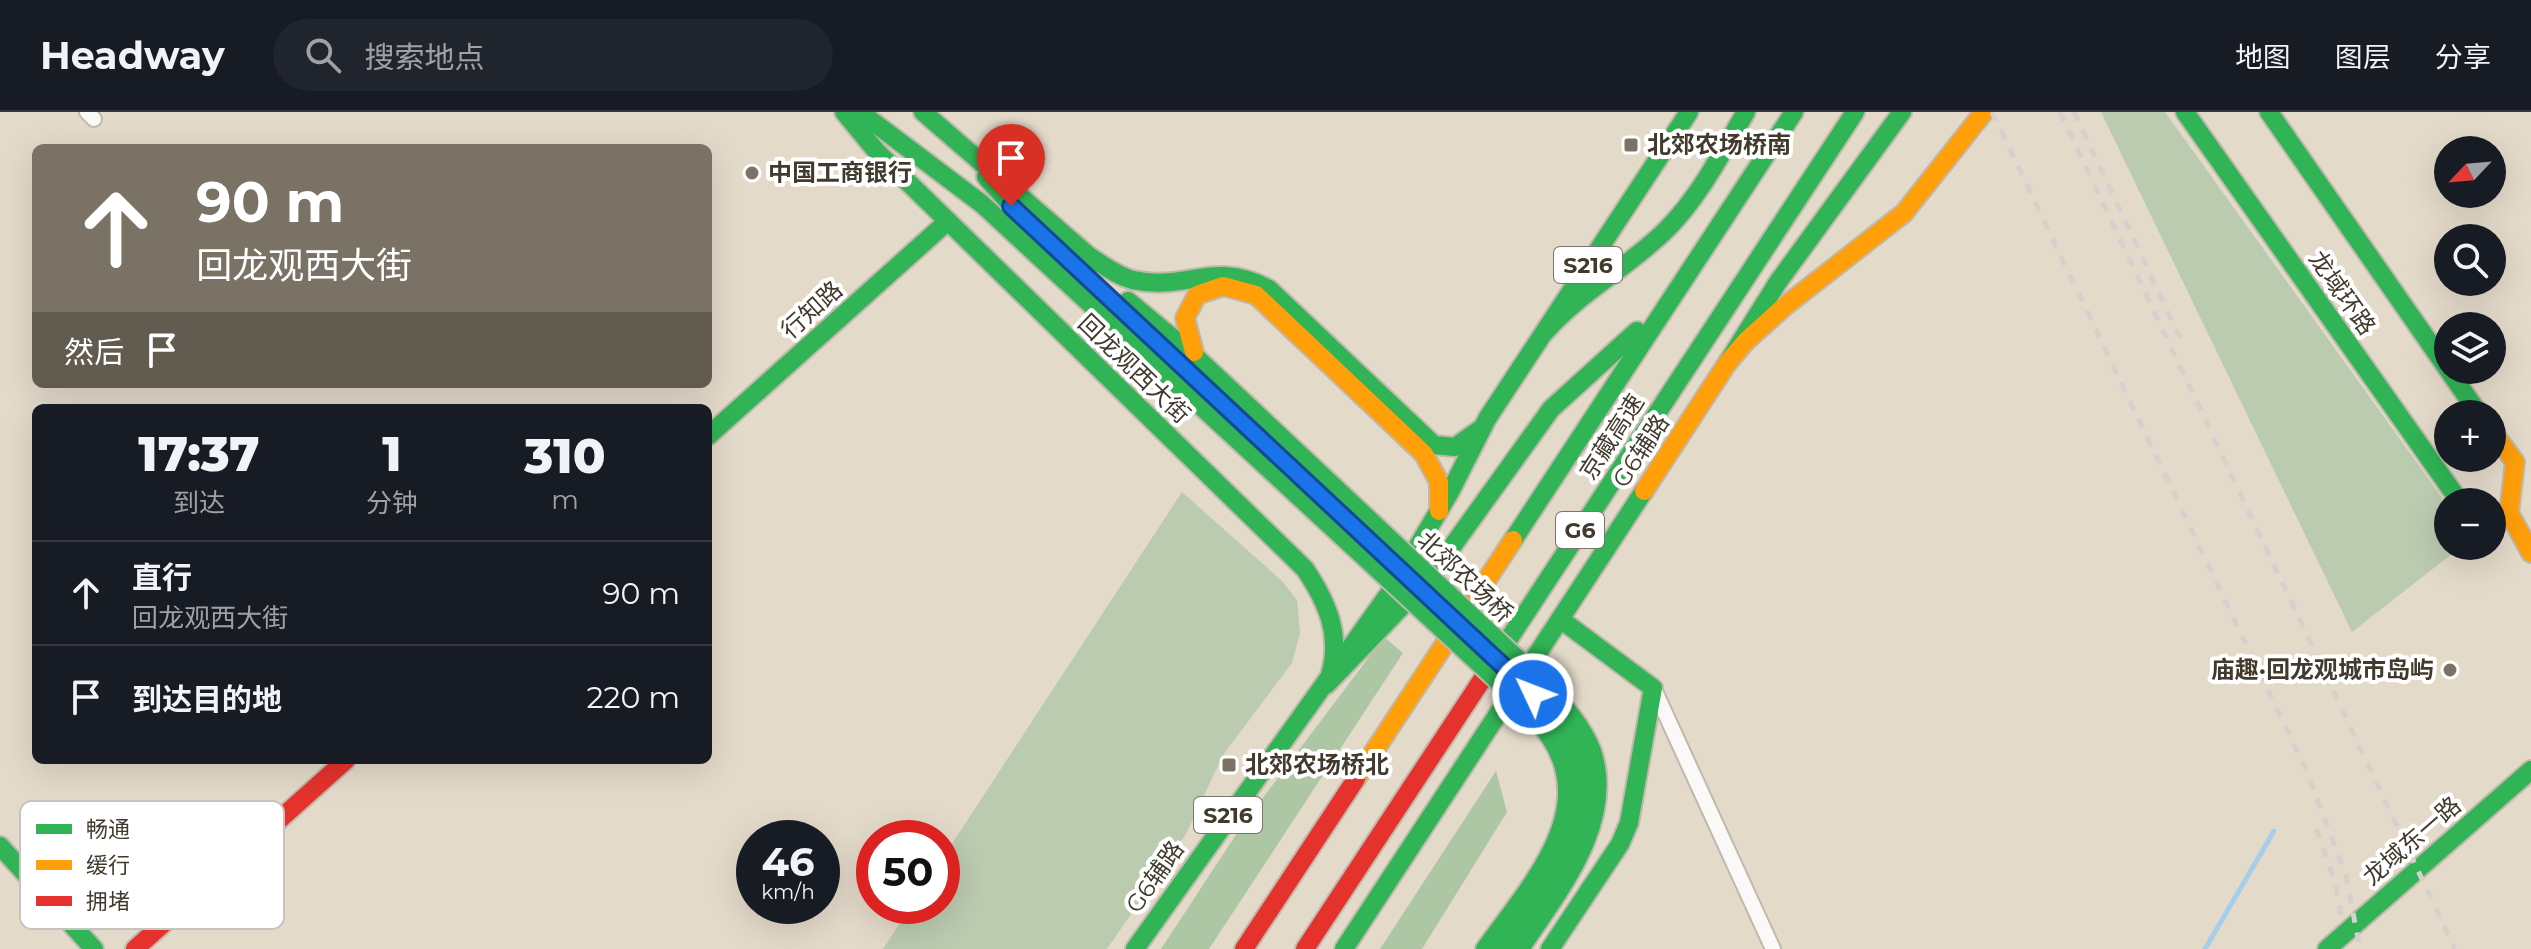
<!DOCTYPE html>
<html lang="zh">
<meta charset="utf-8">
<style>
body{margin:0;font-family:Montserrat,"Noto Sans SC",sans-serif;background:#20242c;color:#f1f3f6;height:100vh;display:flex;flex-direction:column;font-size:30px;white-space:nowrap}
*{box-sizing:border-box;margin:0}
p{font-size:26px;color:#9ea1a6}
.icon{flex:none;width:44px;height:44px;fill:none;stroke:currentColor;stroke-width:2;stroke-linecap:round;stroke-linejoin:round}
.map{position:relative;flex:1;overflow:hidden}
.panel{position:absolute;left:32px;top:292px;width:680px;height:360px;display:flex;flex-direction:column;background:#171b24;border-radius:12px;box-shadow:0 8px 32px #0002}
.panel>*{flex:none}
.top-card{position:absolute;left:32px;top:32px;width:680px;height:244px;border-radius:12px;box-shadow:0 8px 32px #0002;background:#7a7264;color:#fff;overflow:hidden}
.needle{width:52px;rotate:244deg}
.controls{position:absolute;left:2434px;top:24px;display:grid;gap:16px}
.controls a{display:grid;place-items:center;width:72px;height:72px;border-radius:50%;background:#171b24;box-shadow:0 8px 32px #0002;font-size:40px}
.speed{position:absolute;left:736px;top:708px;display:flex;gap:16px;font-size:40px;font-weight:700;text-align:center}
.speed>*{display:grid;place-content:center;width:104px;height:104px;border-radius:50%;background:#171b24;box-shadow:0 8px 32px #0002;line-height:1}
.speed small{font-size:20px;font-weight:400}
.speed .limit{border:12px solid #d22;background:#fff;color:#111}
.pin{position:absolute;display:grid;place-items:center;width:68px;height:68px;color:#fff;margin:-82px -34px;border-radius:50% 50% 50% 0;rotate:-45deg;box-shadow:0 0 8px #0007}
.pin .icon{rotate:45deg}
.me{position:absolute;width:88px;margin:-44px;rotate:313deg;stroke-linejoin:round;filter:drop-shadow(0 0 6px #0008)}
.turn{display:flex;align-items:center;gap:28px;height:168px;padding:0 32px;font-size:36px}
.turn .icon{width:104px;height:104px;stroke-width:2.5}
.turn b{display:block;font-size:56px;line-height:68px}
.then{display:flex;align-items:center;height:76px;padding:0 32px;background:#0003;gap:16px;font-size:30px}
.eta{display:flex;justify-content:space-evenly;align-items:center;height:136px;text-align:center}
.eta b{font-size:48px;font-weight:800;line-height:56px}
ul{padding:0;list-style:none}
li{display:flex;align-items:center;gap:24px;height:104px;padding:0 32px;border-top:2px solid #363941}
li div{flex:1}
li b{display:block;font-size:30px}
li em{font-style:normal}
header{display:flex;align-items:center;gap:48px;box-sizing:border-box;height:112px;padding:0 40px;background:#171b24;border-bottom:2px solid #363941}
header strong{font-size:38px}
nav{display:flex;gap:44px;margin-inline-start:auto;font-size:28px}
.search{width:560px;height:72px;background:#20242c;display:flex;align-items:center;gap:20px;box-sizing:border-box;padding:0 28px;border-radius:44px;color:#9ea1a6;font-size:30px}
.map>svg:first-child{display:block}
.green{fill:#bbcbb0}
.forest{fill:#adc6a3}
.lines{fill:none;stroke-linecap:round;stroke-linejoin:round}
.stream{stroke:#a6ceea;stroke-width:5}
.street-casing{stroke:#c0b8ac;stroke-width:18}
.fast-casing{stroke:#c0b8ac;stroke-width:22}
.slow-casing{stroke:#c0b8ac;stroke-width:22}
.jam-casing{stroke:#c0b8ac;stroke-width:22}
.street{stroke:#fbf9f7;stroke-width:14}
.fast{stroke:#30b455;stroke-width:18}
.slow{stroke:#ff9f0a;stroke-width:18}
.jam{stroke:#e5322d;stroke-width:18}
.rail{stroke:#d5d2cd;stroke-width:5;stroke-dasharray:10 10;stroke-linecap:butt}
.fast-bridge-casing{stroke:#c0b8ac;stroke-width:22;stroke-linecap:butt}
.fast-bridge{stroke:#30b455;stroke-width:18}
.route-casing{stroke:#114b97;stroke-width:20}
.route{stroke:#1a73e8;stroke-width:14}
.poi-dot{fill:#7a7264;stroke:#fff;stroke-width:3}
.labels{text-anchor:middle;stroke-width:8;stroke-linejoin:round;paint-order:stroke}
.shield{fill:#fff;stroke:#7a756c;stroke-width:2}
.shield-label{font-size:22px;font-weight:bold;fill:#413a2d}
.poi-label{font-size:24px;font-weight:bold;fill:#413a2d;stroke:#fff;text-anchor:start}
.street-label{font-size:24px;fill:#413a2d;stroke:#fff}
.key{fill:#fff;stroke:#c6c4c0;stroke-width:2}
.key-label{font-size:22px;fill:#413a2d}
</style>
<header>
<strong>Headway</strong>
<div class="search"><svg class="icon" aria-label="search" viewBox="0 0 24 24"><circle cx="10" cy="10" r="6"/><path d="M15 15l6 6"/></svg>搜索地点</div>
<nav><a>地图</a><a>图层</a><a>分享</a></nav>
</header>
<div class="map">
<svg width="2531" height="837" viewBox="0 0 2531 837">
<rect width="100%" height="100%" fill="#e4daca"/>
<g class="green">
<polygon points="2101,0 2165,0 2448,394 2448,434 2462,434 2352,520"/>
<polygon points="1182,380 1282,469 1297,488 1300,521 1292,551 1223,643 1186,722 1107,837 883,837 911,794 942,794 942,747"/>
</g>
<g class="forest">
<polygon points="1384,525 1403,541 1209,837 1161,837 1241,715"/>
<polygon points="1496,659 1507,700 1422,837 1380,837"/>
</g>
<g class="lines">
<polyline class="stream" points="2205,837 2274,719"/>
<g class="street-casing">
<g id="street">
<polyline points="87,0 94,7"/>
<polyline points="1654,577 1773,837"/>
</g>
</g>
<g class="fast-casing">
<g id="fast">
<path d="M844,0L877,40L1305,457C1327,490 1342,523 1330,563"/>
<polyline points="860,0 982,92 1375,455"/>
<path d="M923,0L1089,144C1103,153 1117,164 1133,168C1185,180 1215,147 1269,177L1434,333L1455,335L1479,318"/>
<polyline points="2185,0 2460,390"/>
<polyline points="2269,0 2479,302"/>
<polyline points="986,65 1034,118 1383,443"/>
<polyline points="1128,189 1198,247 1392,429"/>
<path d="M1545,220C1581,179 1629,155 1667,117C1700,84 1722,40 1746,0"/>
<polyline points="1728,250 1778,170 1902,0"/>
<polyline points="708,324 948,109"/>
<polyline points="1513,428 1794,0"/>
<polyline points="1493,551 1855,0"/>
<polyline points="1326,573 1431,464 1551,297 1637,219"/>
<polyline points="0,734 94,837"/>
<polyline points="1135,837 1393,476 1450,380 1487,307 1689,0"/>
<polyline points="1344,837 1644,379"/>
<path d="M1485,837C1519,788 1582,721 1564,656C1558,631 1541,613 1525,594"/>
<path d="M1501,837C1536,786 1599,716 1578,648C1569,622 1550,602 1533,582"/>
<path d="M1520,837C1557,781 1616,711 1592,639C1582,612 1560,590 1541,569"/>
<polyline points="1550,837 1620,732 1629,711 1653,576 1560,507"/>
<polyline points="2327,837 2531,658"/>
</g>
</g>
<g class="slow-casing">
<g id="slow">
<polyline points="1194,240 1185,206 1197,183 1223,174 1256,183 1424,342 1439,370 1439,399"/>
<polyline points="2492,319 2515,350 2509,401 2531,441"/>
<polyline points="1644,379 1728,250 1746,229 1785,194 1904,101 1984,0"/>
<polyline points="1356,667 1513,428"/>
</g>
</g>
<g class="jam-casing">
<g id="jam">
<polyline points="135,837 346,648"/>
<polyline points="1244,837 1356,667"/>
<polyline points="1305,837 1493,551"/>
</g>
</g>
<use href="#street" class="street"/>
<use href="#fast" class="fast"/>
<use href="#slow" class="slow"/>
<use href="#jam" class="jam"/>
<g class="rail">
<polyline points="1992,0 2307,660 2346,764 2360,837"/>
<polyline points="2060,0 2455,837"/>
<polyline points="2074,0 2181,228"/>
<polyline points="2316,717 2335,770 2343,813"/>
</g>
<g class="fast-bridge-casing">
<g id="fast-bridge">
<polyline points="1392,429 1541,569"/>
<polyline points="1383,443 1533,582"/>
<polyline points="1375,455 1525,594"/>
</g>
</g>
<use href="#fast-bridge" class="fast-bridge"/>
</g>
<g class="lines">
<g class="route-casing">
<polyline id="route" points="1011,94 1533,582"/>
</g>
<use href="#route" class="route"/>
</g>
<g class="poi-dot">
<rect x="1623" y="25" width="16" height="16" rx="4"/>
<circle cx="752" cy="61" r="8"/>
<circle cx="2450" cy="558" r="8"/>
<rect x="1221" y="645" width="16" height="16" rx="4"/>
</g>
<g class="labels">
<g class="shield">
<rect x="1554" y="135" width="68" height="36" rx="6"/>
<rect x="1556" y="400" width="48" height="36" rx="6"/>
<rect x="1194" y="685" width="68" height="36" rx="6"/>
</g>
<g class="shield-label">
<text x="1588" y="161">S216</text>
<text x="1580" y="426">G6</text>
<text x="1228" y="711">S216</text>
</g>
<g class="poi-label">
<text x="1647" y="41">北郊农场桥南</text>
<text x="768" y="69">中国工商银行</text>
<text x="2434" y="566" text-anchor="end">庙趣·回龙观城市岛屿</text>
<text x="1245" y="661">北郊农场桥北</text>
</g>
<g class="street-label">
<text transform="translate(2342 181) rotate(55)" y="8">龙域环路</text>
<text transform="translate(812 198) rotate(-42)" y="8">行知路</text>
<text transform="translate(1134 257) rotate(44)" y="8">回龙观西大街</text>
<text transform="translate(1612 325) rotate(-57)" y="8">京藏高速</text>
<text transform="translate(1641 339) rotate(-57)" y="8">G6辅路</text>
<text transform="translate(1465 465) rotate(43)" y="8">北郊农场桥</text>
<text transform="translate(2412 729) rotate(-41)" y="8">龙域东一路</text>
<text transform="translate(1155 765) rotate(-55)" y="8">G6辅路</text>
</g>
</g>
<rect x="20" y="689" width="264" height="128" rx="12" class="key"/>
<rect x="36" y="712" width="36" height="10" fill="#30b455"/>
<rect x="36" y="748" width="36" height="10" fill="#ff9f0a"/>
<rect x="36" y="784" width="36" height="10" fill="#e5322d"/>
<g class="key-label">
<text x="86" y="725">畅通</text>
<text x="86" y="761">缓行</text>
<text x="86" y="797">拥堵</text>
</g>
</svg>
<div class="controls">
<a><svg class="needle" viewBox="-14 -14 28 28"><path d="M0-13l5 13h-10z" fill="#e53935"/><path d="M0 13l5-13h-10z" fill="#9ea1a6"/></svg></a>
<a><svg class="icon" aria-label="search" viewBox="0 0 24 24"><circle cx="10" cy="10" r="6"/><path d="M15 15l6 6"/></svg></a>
<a><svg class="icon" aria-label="layers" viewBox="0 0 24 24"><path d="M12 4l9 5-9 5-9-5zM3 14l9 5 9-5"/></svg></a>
<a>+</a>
<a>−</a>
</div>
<div class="speed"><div>46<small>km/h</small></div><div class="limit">50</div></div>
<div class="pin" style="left:1011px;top:94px;background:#d93025"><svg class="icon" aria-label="arrive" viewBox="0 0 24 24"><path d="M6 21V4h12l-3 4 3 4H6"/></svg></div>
<svg class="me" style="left:1533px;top:582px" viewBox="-20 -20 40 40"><circle r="17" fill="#1a73e8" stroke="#fff" stroke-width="3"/><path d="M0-11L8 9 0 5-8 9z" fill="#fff"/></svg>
<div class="top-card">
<div class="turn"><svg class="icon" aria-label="ahead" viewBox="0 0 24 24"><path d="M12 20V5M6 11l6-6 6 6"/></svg><div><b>90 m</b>回龙观西大街</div></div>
<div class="then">然后<svg class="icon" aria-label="arrive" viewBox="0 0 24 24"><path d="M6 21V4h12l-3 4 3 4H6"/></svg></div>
</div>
<section class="panel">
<div class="eta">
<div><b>17:37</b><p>到达</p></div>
<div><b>1</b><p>分钟</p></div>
<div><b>310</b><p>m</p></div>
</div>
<ul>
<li><svg class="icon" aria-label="ahead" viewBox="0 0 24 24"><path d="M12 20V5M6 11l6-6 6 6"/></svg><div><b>直行</b><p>回龙观西大街</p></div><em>90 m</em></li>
<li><svg class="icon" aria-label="arrive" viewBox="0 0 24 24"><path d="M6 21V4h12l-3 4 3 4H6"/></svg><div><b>到达目的地</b></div><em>220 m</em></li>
</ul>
</section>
</div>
